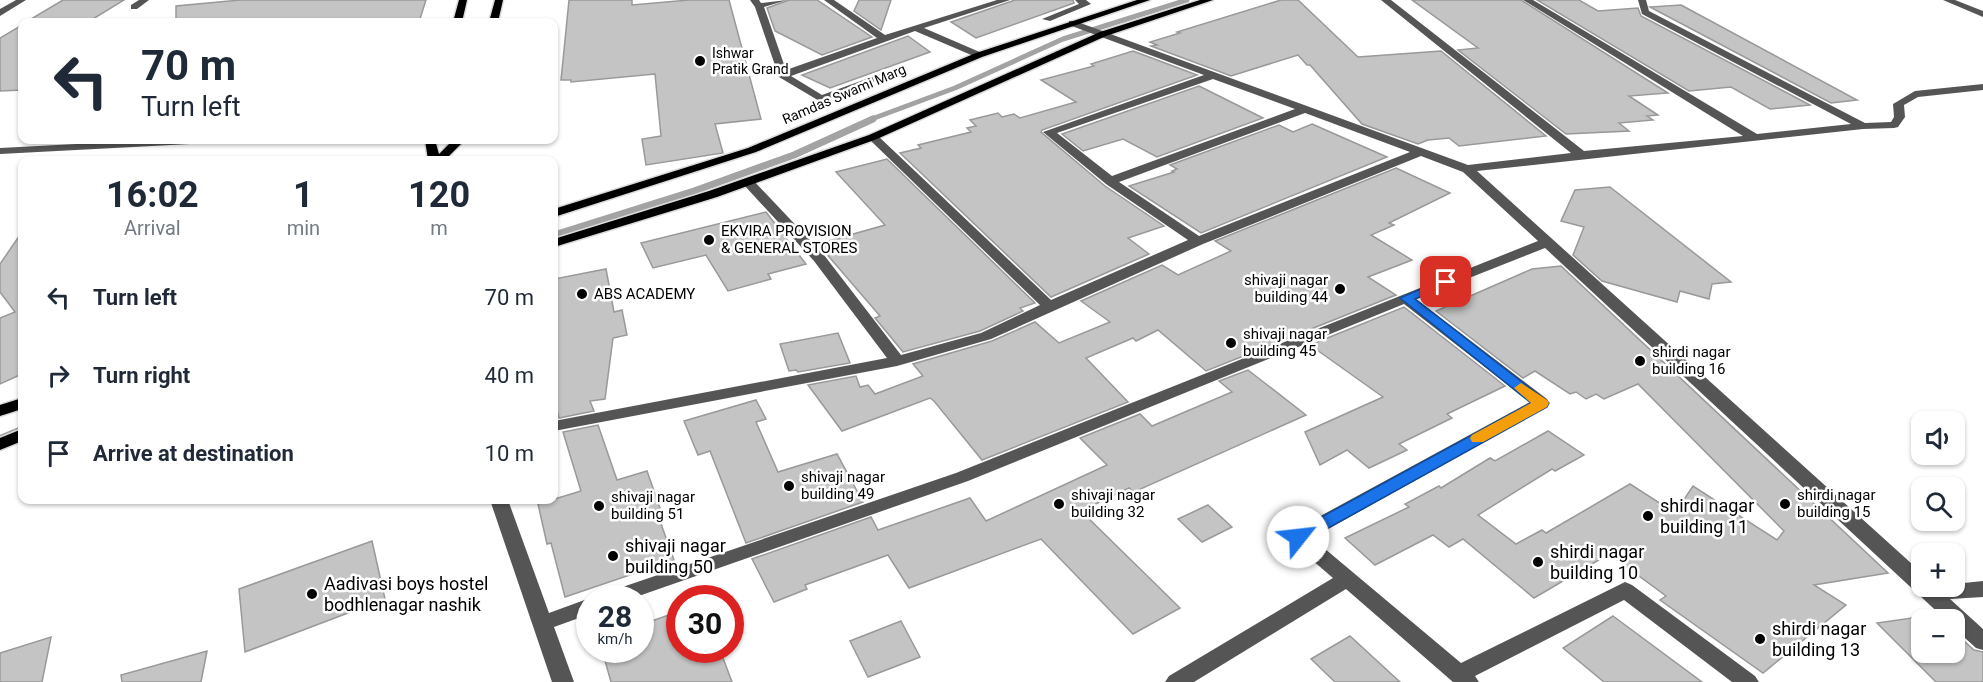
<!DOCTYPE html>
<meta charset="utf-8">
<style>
body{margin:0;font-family:Roboto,sans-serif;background:#f6f6f7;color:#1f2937;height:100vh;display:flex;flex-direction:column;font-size:22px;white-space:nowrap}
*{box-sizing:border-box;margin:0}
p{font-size:20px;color:#747a83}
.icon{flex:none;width:33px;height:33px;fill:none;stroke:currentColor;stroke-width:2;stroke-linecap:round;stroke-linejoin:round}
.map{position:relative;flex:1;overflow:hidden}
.drawer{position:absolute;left:18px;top:156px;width:540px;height:348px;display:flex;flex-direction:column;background:#fff;border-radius:12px;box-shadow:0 2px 4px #0004}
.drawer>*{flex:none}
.guide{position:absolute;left:18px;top:18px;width:540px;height:126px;border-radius:12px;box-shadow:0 2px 4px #0004;background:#fff;color:#1f2937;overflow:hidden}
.controls{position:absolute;left:1911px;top:411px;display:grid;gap:12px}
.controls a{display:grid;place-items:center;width:54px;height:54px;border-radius:12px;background:#fff;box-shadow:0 2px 4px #0004;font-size:30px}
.speed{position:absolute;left:576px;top:585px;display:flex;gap:12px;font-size:30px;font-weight:700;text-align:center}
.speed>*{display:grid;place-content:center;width:78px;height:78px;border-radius:50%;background:#fff;box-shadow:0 2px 4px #0004;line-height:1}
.speed small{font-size:15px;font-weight:400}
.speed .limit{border:9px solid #d22;background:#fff;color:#111}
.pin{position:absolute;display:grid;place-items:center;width:51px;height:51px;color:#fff;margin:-26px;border-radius:12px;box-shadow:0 3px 9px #0006}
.me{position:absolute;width:66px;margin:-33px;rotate:61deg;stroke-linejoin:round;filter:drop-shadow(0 0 4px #0008)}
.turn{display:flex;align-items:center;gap:21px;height:126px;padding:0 24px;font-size:27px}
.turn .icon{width:78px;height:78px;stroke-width:2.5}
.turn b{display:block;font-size:42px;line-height:51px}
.eta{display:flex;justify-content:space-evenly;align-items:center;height:102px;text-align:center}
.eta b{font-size:36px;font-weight:700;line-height:42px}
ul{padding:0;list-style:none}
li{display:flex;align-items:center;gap:18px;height:78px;padding:0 24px}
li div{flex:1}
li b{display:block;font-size:22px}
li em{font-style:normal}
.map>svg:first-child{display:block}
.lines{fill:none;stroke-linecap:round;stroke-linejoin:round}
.stream-far2{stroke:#a3a3a3;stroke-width:5}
.stream-far1{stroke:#a3a3a3;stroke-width:7}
.stream{stroke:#a3a3a3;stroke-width:8}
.building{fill:#c4c4c4;stroke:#999;stroke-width:1.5}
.major-casing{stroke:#dbdbdb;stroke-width:3}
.minor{fill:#555;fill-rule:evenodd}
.major{fill:#000;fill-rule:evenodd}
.route{fill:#1a73e8;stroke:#114b97;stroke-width:1.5}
.slow{fill:#f59e0b}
.poi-dot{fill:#000;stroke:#fff;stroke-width:2}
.labels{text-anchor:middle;stroke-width:5;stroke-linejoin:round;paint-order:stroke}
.far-poi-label{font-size:14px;fill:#000;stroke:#fff;text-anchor:start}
.far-street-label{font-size:14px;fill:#000;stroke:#fff}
.poi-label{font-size:15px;fill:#000;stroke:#fff;text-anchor:start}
.near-poi-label{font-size:18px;fill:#000;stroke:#fff;text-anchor:start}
</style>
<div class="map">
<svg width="1983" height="682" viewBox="0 0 1983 682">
<rect width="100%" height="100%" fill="#fff"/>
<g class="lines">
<polyline class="stream-far2" points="869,120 955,88 1063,39 1187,0"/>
<polyline class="stream-far1" points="554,235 694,191 794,155 873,119"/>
<polyline class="stream" points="0,439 22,430"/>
</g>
<g class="building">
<polygon points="63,0 124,0 88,22 26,22"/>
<polygon points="240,0 426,0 419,22 176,22 176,6"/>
<polygon points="569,0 632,0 632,5 689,0 729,0 761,119 715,124 723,153 646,165 642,139 661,136 655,74 571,82 571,80 561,80"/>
<polygon points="789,0 817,0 872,37 822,55 775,31 767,8"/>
<polygon points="859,0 891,0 881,30 854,11"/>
<polygon points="1015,0 1073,0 1074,3 976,38 951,22"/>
<polygon points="1281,0 1298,0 1358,57 1441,51 1546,136 1459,146 1449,138 1428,140 1418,144 1362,124 1310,65 1307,65 1298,55 1231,76 1151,46 1157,45 1150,42 1180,33 1177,32"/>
<polygon points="1412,0 1521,0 1668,93 1629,96 1658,115 1647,116 1653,120 1619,123 1629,131 1566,134 1458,50 1478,48"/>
<polygon points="1537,0 1579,0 1598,11 1638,8 1641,16 1810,105 1770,109 1731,87 1689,91"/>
<polygon points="1681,5 1857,100 1831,103 1650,7"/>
<polygon points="22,25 22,90 0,91 0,38"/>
<polygon points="908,36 930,52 830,88 802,75"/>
<polygon points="1133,51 1197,75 1042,130 1041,132 1105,186 1164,226 1128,238 1149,254 1051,297 900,153 921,148 918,145 971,132 967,128 976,126 970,120 998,113 1002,117 1014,114 1020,118 1076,102 1041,80 1094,66 1091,64"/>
<polygon points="1199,86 1263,118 1157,157 1123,139 1083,151 1062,134"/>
<polygon points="1312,124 1387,157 1201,233 1129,186 1174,172 1172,171 1177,169 1170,165 1279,125 1293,132"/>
<polygon points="887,159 1035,303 1020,308 1023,311 980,331 903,352 875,318 880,316 818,244 885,225 836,172"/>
<polygon points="1396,168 1450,193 1389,223 1394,225 1371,235 1412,260 1368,277 1396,295 1206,371 1158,330 1136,341 1133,338 1086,358 1128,402 982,460 934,401 930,398 842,431 808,385 856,376 860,387 868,385 875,394 923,376 913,364 992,341 1035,322 1059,343 1110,322 1081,301 1162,265 1178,275 1231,251 1215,241"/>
<polygon points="1610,187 1731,282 1712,284 1709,299 1680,291 1677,302 1602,281 1573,255 1584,227 1561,221 1575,190"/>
<polygon points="766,212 806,264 768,274 771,279 728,291 706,255 653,268 641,243"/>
<polygon points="22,232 22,374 0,384 0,318 15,312 0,292 0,264"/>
<polygon points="1561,266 1888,573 1814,585 1846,605 1763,673 1660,600 1666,596 1609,554 1534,598 1463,539 1449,547 1433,535 1375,565 1345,538 1409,507 1405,504 1439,486 1441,488 1490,458 1495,461 1548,431 1584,455 1555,471 1552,469 1478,515 1516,544 1542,530 1546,533 1630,484 1675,513 1693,486 1777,540 1784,531 1638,384 1604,399 1596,394 1586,399 1576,392 1570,394 1535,371 1523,378 1436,311 1532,269"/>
<polygon points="606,269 614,312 622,310 627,335 613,338 605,399 590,401 594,411 559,418 554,398 554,279"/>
<polygon points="1404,307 1505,386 1447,414 1452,418 1399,444 1407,450 1369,468 1347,450 1320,465 1305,432 1383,397 1310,345"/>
<polygon points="838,333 850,363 798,372 796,370 789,371 780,344"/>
<polygon points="1248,370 1306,415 1134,492 1129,488 1081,511 1180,608 1133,634 1041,539 909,588 888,555 805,585 807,589 774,602 752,559 871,517 878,530 970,498 986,521 1107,465 1080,438 1140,414 1152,426 1232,392 1219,381"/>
<polygon points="756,400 766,419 756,422 778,472 837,454 863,502 746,543 710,451 698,455 684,421"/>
<polygon points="598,425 617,480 647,471 660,508 656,510 674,560 565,597 551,543 547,544 538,504 581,491 563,432"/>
<polygon points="1208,505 1232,527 1202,542 1178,519"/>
<polygon points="372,541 385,599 245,652 239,589"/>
<polygon points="680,611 680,650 720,650 732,682 611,682 602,650 640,650 640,625"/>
<polygon points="1933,615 1937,620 1922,620 1922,652 1954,652 1954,632 1974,650 1983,652 1983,682 1936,682 1877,623"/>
<polygon points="1613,616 1702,682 1604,682 1563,648"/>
<polygon points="901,621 920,657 868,677 850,641"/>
<polygon points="1350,636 1400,682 1335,682 1311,659"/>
<polygon points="51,637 42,682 0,682 0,653"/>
<polygon points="207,651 201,682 122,682 121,675"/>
</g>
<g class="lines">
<g class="major-casing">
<g id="major">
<polygon points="459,0 467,0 462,22 453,22"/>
<polygon points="495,0 503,0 498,22 489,22"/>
<polygon points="1137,0 1150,0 982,57 756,152 554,217 554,209 748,148 976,53"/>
<polygon points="1200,0 1213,0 1106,36 877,139 717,197 554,247 554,239 709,191 869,135 1100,32"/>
<polygon points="425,140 435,140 439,154 453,140 465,140 445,160 428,160"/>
<polygon points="22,398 22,409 0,416 0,405"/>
<polygon points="22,429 22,441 0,450 0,438"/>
</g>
</g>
<g class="minor">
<polygon points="16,0 26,0 0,16 0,9"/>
<polygon points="139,0 149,0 137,9 131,9 131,5"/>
<polygon points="750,0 759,0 761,3 787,0 764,7 786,70 877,38 824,0 834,0 885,35 997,0 1010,0 924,28 982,53 982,57 976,57 915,31 791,76 822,95 880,74 889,76 821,102 779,77 755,7"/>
<polygon points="1075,0 1086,0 1091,4 1050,21 1042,19 1079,4"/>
<path d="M1381,0H1391L1584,151L1743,136L1523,0H1533L1757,134L1851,124L1642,14L1638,0H1646L1649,11L1865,123L1891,122L1894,117L1893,104L1915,91L1983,84V90L1918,97L1904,105L1905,117L1898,127L1894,128L1863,129L1477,171L1922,573V586H1954V584L1983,581V597L1950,599L1983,629V650L1976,648L1954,628V620H1946L1545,248L1416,299L1547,399L1549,403L1547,407L1312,538L1461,663L1625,582L1632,585L1755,676L1759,682H1732L1624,600L1475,676L1479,682H1453L1346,589L1194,682H1165L1169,676L1333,578L1291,542L1289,537L1291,532L1530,402L1404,304L968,481L633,598H602L605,593L956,473L1538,241L1463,172L1421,156L1203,244L991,339L897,366L554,431V421L887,358L814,261L744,185V179H752L824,255L901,355L981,333L1040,305L869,139V135H877L1051,300L1188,240L1106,184L1043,132L1204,75L1069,25V21H1075L1468,165L1571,153ZM1213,79L1295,109L1112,176L1057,133ZM1305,113L1410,152L1199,236L1119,182Z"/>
<polygon points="1943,0 1955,0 1983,11 1983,17"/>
<polygon points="153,140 215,140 209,143 0,154 0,148"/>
<polygon points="490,500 508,500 549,613 590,598 591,598 590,614 554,627 574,682 552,682"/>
</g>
<use href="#major" class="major"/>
</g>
<polygon class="route" points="1446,278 1451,279 1453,282 1451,285 1415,299 1549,403 1547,407 1303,542 1298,543 1292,542 1289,537 1292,533 1531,403 1400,298"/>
<polygon class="slow" points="1521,383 1547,400 1549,403 1547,407 1483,442 1472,442 1470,438 1472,435 1531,403 1514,388"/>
<g class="poi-dot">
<circle cx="700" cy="61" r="6"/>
<circle cx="709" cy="240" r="6"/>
<circle cx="1340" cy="289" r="6"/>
<circle cx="582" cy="294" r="6"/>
<circle cx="1231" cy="343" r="6"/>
<circle cx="1640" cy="361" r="6"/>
<circle cx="789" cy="486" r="6"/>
<circle cx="1059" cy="504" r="6"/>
<circle cx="1785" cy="504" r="6"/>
<circle cx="599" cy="506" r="6"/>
<circle cx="1648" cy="516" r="6"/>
<circle cx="613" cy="556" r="6"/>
<circle cx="1538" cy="562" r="6"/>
<circle cx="312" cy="594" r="6"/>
<circle cx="1760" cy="639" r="6"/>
</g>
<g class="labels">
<g class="far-poi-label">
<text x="712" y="58">Ishwar<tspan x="712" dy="16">Pratik Grand</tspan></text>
</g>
<g class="far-street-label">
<text transform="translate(844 94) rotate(-23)" y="5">Ramdas Swami Marg</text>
</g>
<g class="poi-label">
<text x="721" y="236">EKVIRA PROVISION<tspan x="721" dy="17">&amp; GENERAL STORES</tspan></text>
<text x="1328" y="285" text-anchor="end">shivaji nagar<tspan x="1328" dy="17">building 44</tspan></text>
<text x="594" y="299">ABS ACADEMY</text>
<text x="1243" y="339">shivaji nagar<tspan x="1243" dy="17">building 45</tspan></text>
<text x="1652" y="357">shirdi nagar<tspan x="1652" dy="17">building 16</tspan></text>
<text x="801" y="482">shivaji nagar<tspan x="801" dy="17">building 49</tspan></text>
<text x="1071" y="500">shivaji nagar<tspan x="1071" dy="17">building 32</tspan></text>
<text x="1797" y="500">shirdi nagar<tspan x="1797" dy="17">building 15</tspan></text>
<text x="611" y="502">shivaji nagar<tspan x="611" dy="17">building 51</tspan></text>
</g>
<g class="near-poi-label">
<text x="1660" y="512">shirdi nagar<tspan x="1660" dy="21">building 11</tspan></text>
<text x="625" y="552">shivaji nagar<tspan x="625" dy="21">building 50</tspan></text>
<text x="1550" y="558">shirdi nagar<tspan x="1550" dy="21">building 10</tspan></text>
<text x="324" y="590">Aadivasi boys hostel<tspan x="324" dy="21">bodhlenagar nashik</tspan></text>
<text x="1772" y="635">shirdi nagar<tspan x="1772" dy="21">building 13</tspan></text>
</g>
</g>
</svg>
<div class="controls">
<a><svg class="icon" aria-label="sound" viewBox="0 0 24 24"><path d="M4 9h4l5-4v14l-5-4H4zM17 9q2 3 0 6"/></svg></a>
<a><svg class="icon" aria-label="search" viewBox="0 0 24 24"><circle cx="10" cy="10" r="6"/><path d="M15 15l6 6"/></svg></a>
<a>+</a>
<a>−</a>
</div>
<div class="speed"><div>28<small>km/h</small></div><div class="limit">30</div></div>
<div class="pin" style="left:1446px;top:282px;background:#d93025"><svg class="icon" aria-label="arrive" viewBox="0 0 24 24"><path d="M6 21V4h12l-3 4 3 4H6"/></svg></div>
<svg class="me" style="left:1298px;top:537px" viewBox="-20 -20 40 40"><circle r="19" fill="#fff"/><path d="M0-13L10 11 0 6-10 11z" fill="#1a73e8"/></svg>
<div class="guide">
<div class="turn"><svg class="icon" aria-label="left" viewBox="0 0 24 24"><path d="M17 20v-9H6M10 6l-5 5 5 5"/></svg><div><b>70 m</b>Turn left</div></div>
</div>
<section class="drawer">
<div class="eta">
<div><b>16:02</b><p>Arrival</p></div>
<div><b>1</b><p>min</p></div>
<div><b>120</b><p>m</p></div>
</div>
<ul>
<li><svg class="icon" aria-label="left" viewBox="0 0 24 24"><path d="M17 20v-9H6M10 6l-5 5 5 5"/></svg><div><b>Turn left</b></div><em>70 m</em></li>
<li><svg class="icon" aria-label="right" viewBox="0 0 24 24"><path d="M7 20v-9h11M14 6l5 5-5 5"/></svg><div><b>Turn right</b></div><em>40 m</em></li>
<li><svg class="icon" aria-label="arrive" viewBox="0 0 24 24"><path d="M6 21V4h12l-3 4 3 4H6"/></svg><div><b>Arrive at destination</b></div><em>10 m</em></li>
</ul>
</section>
</div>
